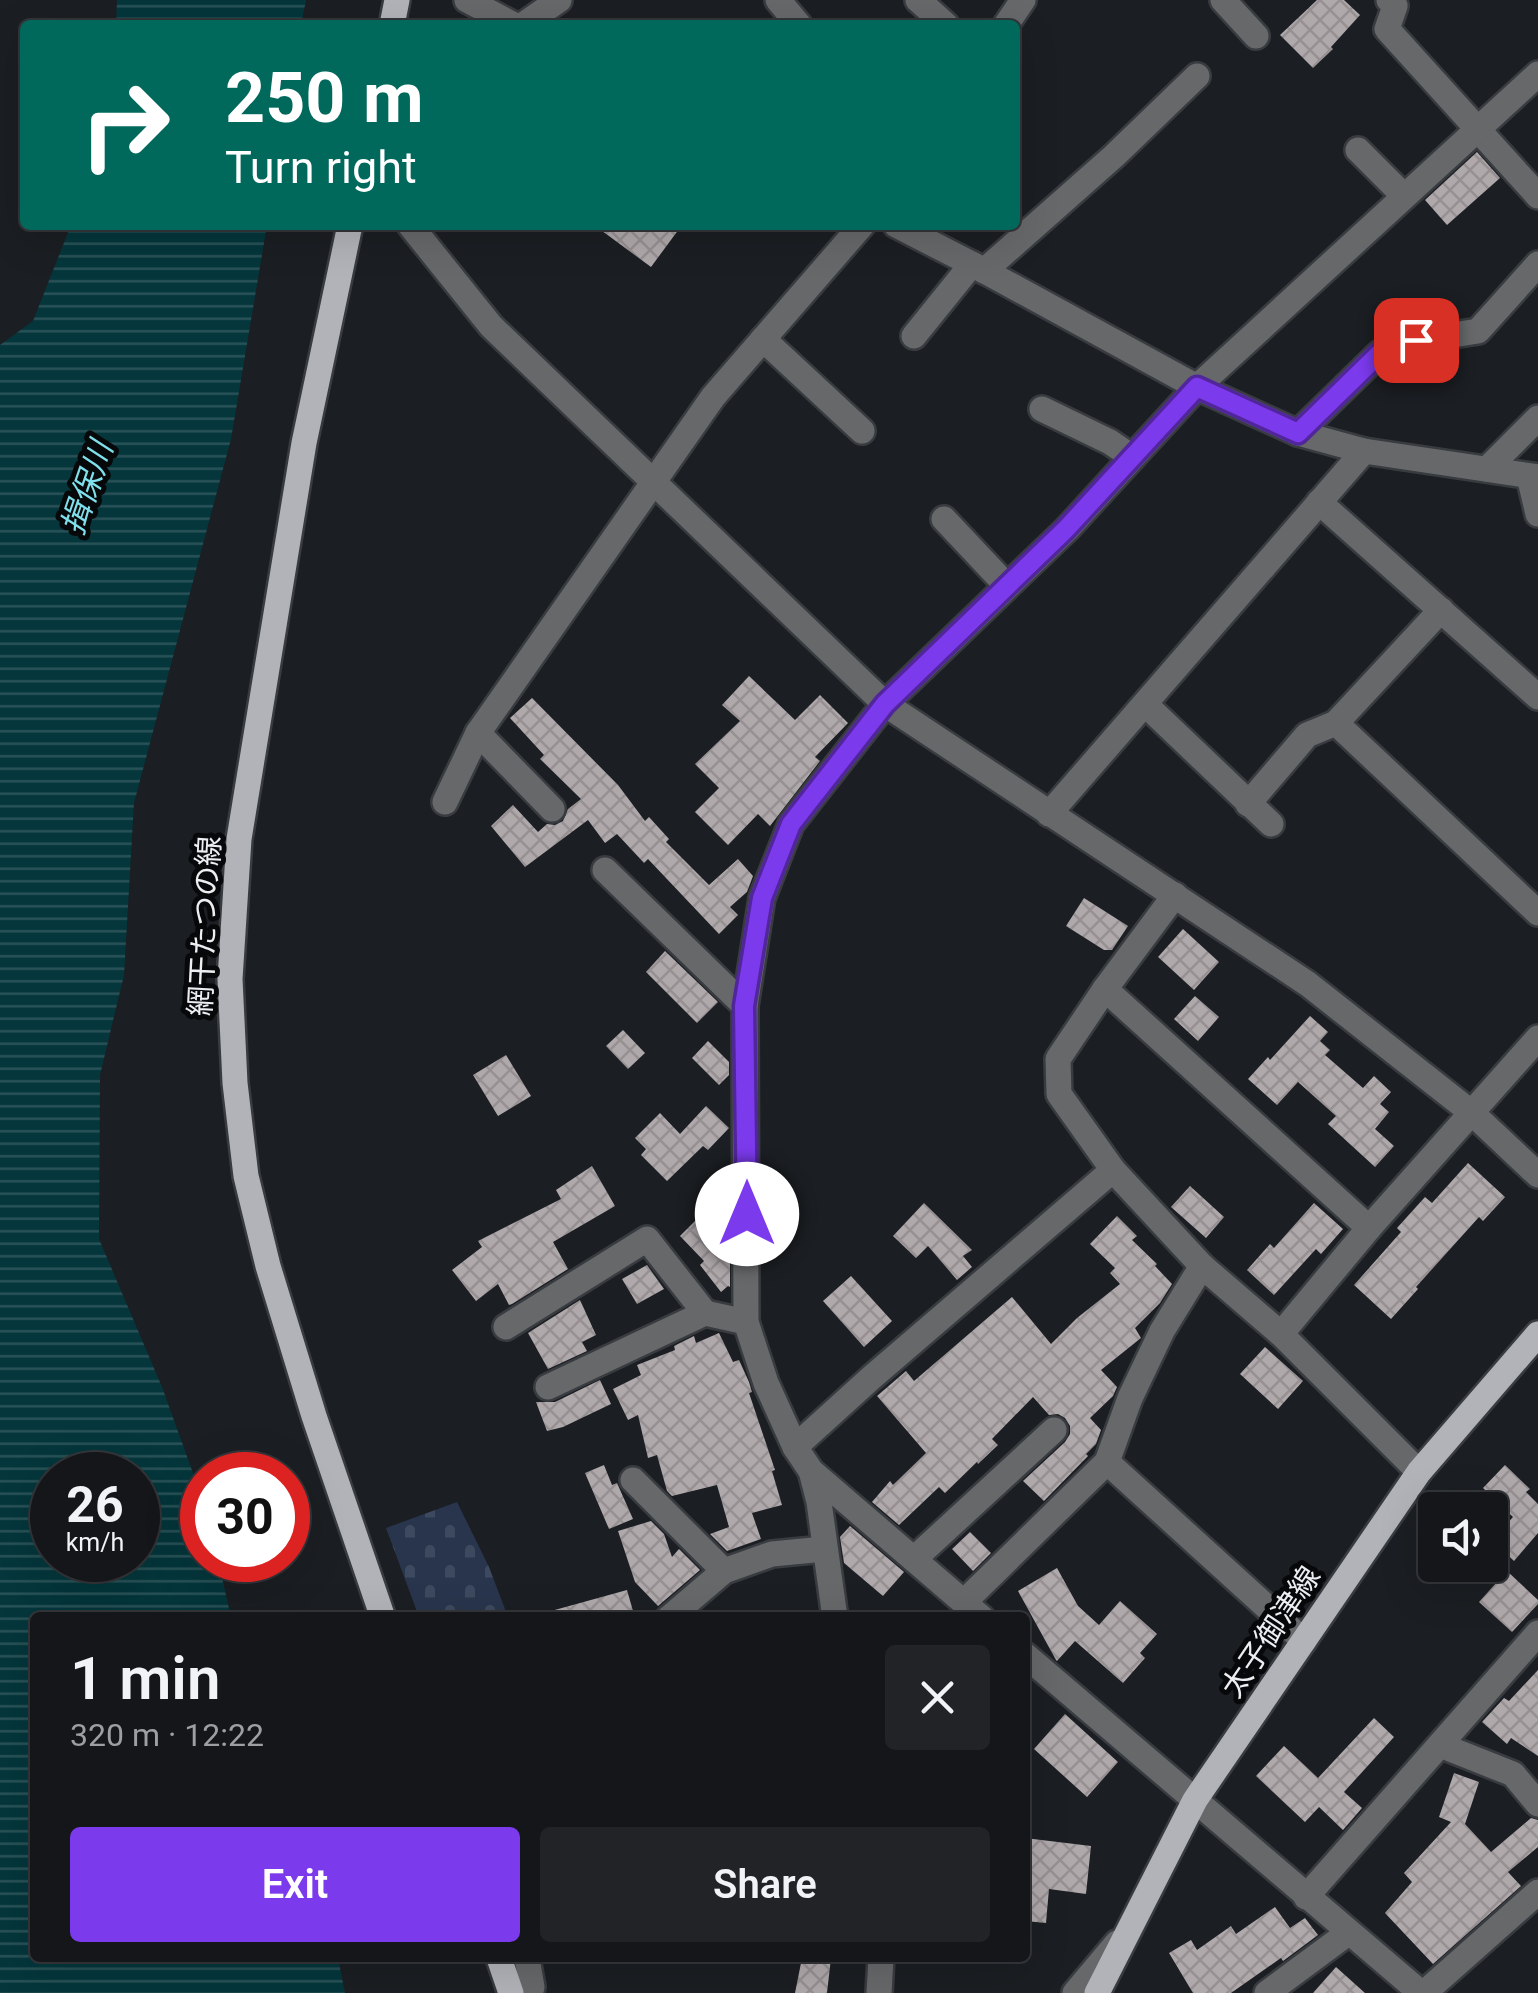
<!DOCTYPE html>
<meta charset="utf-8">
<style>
body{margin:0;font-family:Roboto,"Noto Sans JP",sans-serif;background:#212327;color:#f1f3f6;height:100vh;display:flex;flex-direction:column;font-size:38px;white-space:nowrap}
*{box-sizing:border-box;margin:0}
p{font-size:32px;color:#9d9fa2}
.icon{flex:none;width:55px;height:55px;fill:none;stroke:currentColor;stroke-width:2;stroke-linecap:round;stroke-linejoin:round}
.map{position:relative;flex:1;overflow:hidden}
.details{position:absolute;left:30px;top:1612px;width:1000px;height:350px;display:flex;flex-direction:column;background:#14161a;border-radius:10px;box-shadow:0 10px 40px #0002,0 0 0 2px #333539}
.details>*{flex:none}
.hud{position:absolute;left:20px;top:20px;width:1000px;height:210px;border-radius:10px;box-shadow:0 10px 40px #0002,0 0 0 2px #333539;background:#00695c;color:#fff;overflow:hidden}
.tools{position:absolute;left:1418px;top:1492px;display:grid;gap:20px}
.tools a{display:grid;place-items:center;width:90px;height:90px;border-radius:10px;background:#14161a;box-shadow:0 10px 40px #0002,0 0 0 2px #333539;font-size:50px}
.speed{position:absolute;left:30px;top:1452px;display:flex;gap:20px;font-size:50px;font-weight:700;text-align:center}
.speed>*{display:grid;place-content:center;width:130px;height:130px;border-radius:50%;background:#14161a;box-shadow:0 10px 40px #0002,0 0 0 2px #333539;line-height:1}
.speed small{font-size:25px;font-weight:400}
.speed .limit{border:15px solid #d22;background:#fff;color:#111}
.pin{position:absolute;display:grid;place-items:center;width:85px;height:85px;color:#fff;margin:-42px;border-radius:20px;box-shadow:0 5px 15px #0006}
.me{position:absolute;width:110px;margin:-55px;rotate:0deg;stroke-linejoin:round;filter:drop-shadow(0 0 8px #0008)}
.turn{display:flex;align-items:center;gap:35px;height:210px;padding:0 40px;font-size:45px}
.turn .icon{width:130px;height:130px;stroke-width:2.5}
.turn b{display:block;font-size:70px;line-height:85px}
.round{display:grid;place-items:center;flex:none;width:105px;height:105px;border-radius:10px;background:#212327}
.overview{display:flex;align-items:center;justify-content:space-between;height:170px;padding:0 40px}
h1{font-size:60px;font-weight:600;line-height:75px}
.primary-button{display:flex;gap:20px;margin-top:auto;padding:20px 40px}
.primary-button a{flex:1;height:115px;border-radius:10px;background:#7c3aed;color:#fff;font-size:40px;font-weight:600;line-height:115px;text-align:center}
.primary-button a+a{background:#212327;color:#f1f3f6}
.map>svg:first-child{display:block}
.cemetery{fill:url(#cemetery-stones)}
.water{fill:url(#water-rules);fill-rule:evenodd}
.building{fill:url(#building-cross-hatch)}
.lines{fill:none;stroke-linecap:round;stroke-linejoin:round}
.minor-casing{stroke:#383b3f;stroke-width:30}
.major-casing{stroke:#383b3f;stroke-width:30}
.minor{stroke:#66686a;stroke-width:25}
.major{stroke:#b1b3b9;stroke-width:25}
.route-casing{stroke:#51269a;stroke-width:25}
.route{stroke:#7c3aed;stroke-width:18}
.labels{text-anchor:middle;stroke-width:10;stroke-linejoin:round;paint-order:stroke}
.street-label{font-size:30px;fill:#eceef1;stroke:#07080a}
.water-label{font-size:32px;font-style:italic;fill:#7fdfea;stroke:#07080a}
</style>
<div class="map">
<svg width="1538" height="1993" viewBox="0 0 1538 1993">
<defs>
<pattern id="cemetery-stones" width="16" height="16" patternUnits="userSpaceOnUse" patternTransform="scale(2.5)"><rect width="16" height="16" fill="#28354c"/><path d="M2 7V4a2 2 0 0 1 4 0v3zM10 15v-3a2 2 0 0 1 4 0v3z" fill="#3d495e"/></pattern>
<pattern id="water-rules" width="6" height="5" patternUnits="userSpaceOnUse" patternTransform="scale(2.5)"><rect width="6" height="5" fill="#04363b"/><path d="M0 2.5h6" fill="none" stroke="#295358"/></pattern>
<pattern id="building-cross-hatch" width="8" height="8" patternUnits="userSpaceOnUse" patternTransform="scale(2.5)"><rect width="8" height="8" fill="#b0a9ac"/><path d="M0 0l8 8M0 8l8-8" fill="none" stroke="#969093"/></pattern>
</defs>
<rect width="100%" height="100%" fill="#1b1e22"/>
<polygon class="cemetery" points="457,1502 489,1567 508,1617 419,1617 386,1528"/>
<g class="water">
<polygon points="117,0 306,0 301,25 116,25"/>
<path d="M71,225H267L231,439L134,803L124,975L100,1075L99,1239L162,1387L202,1498V1560H218L231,1617L35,1618V1958H338L345,1993H0V345L33,321ZM52,1475H138V1560H52Z"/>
</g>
<g class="building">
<polygon points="1317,0 1344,0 1360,15 1331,47 1333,49 1313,68 1280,35"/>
<polygon points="1477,152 1500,178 1447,225 1425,200"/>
<polygon points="594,225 682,225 651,267"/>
<polygon points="749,676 795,720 820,695 848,723 815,757 820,761 770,826 758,814 728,845 695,812 719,788 695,764 740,721 722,705"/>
<polygon points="532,698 618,785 645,821 649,817 669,839 666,842 709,885 738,859 753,876 747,892 730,907 738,915 719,934 648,859 644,863 617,834 605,843 588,820 525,867 491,826 513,805 538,832 547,824 555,825 563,821 568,809 581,799 540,759 544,755 510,718"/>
<polygon points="1084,898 1128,926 1112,950 1104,950 1066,926"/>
<polygon points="1183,929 1219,962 1194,990 1158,957"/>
<polygon points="665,951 718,1002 697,1023 646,972"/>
<polygon points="1195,996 1219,1017 1198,1041 1174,1019"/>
<polygon points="1310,1016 1328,1032 1320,1041 1330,1050 1325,1055 1363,1088 1374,1076 1391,1092 1380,1104 1389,1112 1375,1129 1394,1146 1375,1167 1328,1124 1336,1116 1298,1082 1277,1105 1248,1079 1268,1057 1270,1060"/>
<polygon points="623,1030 645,1053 628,1069 606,1046"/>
<polygon points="708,1041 729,1062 729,1075 719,1085 692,1058"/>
<polygon points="506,1055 531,1096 498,1116 473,1075"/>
<polygon points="706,1106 729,1128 708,1150 703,1146 667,1181 641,1155 646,1149 635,1138 660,1113 680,1134"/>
<polygon points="1468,1163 1505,1197 1483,1221 1479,1217 1416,1287 1418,1289 1391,1319 1354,1285 1401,1232 1397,1228 1425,1197 1432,1203"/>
<polygon points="592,1166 615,1206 553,1242 568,1269 512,1304 509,1305 498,1284 476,1301 452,1270 482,1247 478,1241 561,1199 556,1190"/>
<polygon points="1190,1186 1224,1217 1206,1238 1171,1207"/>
<polygon points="714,1202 729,1217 729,1226 714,1242 730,1262 730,1287 728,1286 721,1292 700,1265 704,1261 680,1236"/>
<polygon points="924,1203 972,1250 963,1256 972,1267 957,1280 928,1246 916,1258 893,1236"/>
<polygon points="1314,1203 1343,1229 1321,1254 1316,1249 1274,1295 1247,1270 1270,1244 1274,1248"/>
<polygon points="1117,1216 1137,1236 1132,1240 1157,1264 1155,1266 1172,1284 1160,1303 1135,1328 1141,1338 1101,1370 1117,1387 1113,1396 1090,1418 1101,1430 1096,1444 1086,1454 1088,1456 1044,1501 1023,1481 1065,1442 1070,1434 1070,1426 1065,1418 1058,1414 1049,1415 1033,1397 992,1439 998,1445 978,1464 977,1462 945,1493 939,1487 899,1525 872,1502 890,1481 893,1485 926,1453 877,1396 906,1371 914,1381 1012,1297 1051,1344 1077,1318 1120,1284 1110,1273 1115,1268 1090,1244"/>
<polygon points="647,1265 664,1289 637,1304 622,1279"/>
<polygon points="851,1276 892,1321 864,1347 823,1301"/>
<polygon points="580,1300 596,1335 582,1342 587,1351 548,1369 528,1333"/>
<polygon points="719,1333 733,1362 739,1360 749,1382 752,1392 749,1393 775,1470 772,1471 782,1505 752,1513 761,1539 727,1551 710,1534 729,1527 717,1485 672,1496 667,1491 657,1455 648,1458 638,1415 628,1420 613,1389 641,1375 637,1365 675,1350 674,1346 694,1336 696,1343"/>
<polygon points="1265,1347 1303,1381 1278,1409 1240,1374"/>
<polygon points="600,1380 611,1404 563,1427 547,1431 536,1402 555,1402"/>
<polygon points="604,1465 612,1485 617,1483 633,1519 609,1529 585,1473"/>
<polygon points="1505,1465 1530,1489 1526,1492 1538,1504 1538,1533 1514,1561 1492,1540 1513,1517 1483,1488"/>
<polygon points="651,1521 664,1534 672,1557 679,1549 700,1570 658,1606 635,1582 618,1531"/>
<polygon points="850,1526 904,1572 883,1596 844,1563 840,1537"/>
<polygon points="970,1532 991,1553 973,1571 952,1549"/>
<polygon points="1057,1568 1078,1606 1099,1625 1120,1601 1157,1634 1140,1653 1145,1658 1123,1683 1075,1641 1057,1661 1056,1660 1018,1591"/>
<polygon points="1507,1571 1538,1600 1538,1604 1512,1632 1479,1602"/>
<polygon points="627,1590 635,1618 552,1618 551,1611"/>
<polygon points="1538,1670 1538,1756 1511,1738 1507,1744 1482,1722 1504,1698 1509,1701"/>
<polygon points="1065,1714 1118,1762 1087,1797 1034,1749"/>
<polygon points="1374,1718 1394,1737 1344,1792 1362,1808 1343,1830 1319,1807 1305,1822 1256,1776 1284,1746 1318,1778"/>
<polygon points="1454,1773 1479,1782 1465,1824 1491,1852 1531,1818 1538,1820 1538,1847 1508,1872 1521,1886 1433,1964 1385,1913 1412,1882 1404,1873 1451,1822 1439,1817"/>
<polygon points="1025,1838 1091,1846 1086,1894 1049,1889 1046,1923 1025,1921"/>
<polygon points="1275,1907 1290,1928 1305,1918 1318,1935 1283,1961 1281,1958 1231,1993 1193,1993 1169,1953 1191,1940 1197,1950 1231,1926 1236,1934"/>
<polygon points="802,1958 831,1958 827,1993 795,1993"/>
<polygon points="1336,1967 1365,1993 1313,1993"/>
</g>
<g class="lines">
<g class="minor-casing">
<g id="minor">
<polyline points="467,0 514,25"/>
<polyline points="778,0 799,25"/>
<polyline points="918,0 946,25"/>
<polyline points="1223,0 1256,36"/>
<polyline points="1389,0 1395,6 1387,29 1538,196"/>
<polyline points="523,25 559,0"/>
<polyline points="1006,25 1023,0"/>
<polyline points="1358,150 1404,196"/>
<polyline points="410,225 491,326 885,704 1308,984 1472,1113 1538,1175"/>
<polyline points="896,225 972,264 1197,387 1298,433 1364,451 1538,477"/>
<polyline points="984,271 1114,156 1197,76"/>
<polyline points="914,336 972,264"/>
<polyline points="763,339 862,431"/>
<polyline points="1042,409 1110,442 1132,457"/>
<polyline points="1298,433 1380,353 1416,341 1478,331 1538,264"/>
<polyline points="1487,469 1538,418"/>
<polyline points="1529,476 1538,514"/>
<polyline points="1319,502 1538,697"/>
<polyline points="944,519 1007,586"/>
<polyline points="1145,704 1271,824"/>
<polyline points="1336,723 1538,913"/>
<polyline points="478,733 552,809"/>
<polyline points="445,802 478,733 713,397 862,225"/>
<polyline points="1248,804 1307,735 1336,723 1441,610"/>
<polyline points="1049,814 1364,451"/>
<polyline points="605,870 745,1006"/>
<polyline points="1175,895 1105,989 1058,1059 1059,1094 1113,1170 1202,1266 1281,1334 1419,1472"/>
<polyline points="1105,989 1369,1228"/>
<polyline points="506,1327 647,1239 705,1313"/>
<polyline points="1281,1334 1369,1228 1538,1038"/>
<polyline points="548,1387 705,1313 746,1322"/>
<polyline points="795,1447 871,1378 1113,1170"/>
<polyline points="1107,1462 1304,1641"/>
<polyline points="811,1471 819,1502 835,1618"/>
<polyline points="633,1480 724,1571"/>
<polyline points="914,1559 1054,1430"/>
<polyline points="964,1602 1107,1462 1130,1398 1162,1331 1202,1266"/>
<polyline points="669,1618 724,1571 772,1554 824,1549"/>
<polyline points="982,1618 811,1471 795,1447 766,1383 746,1322 745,1006 762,898 791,824 885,704 1067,529 1197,387 1538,74"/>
<polyline points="1025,1655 1421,1993"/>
<polyline points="1440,1745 1513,1774 1538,1804"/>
<polyline points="1306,1897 1538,1633"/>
<polyline points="527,1958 532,1987 530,1993"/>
<polyline points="879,1993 881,1958"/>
<polyline points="1075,1993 1117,1943"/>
<polyline points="1267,1993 1348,1933"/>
<polyline points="1424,1993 1538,1892"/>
</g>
</g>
<g class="major-casing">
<g id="major">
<polyline points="392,25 397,0"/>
<polyline points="350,225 304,443 239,839 230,979 235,1083 246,1176 268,1266 314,1416 383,1618"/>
<polyline points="499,1958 511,1993"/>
<polyline points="1097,1993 1195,1800 1419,1472 1538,1334"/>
</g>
</g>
<use href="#minor" class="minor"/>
<use href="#major" class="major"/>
</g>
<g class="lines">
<g class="route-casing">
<polyline id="route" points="747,1214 744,1006 762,898 791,824 885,704 1066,529 1197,387 1298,433 1380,353 1416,340"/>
</g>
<use href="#route" class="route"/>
</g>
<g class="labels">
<g class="street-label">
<text transform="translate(205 926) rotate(-87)" y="10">網干たつの線</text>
<text transform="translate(1271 1632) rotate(-56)" y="10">太子御津線</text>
</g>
<g class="water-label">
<text transform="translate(87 488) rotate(-71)" y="11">揖保川</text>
</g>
</g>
</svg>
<div class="tools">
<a><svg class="icon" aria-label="sound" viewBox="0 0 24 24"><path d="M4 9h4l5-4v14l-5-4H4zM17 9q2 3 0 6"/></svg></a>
</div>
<div class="speed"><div>26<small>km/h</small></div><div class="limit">30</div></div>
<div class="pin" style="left:1416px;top:340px;background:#d93025"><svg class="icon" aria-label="arrive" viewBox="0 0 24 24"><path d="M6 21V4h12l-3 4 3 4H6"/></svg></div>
<svg class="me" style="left:747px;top:1214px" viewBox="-20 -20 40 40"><circle r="19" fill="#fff"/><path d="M0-13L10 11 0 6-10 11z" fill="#7c3aed"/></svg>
<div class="hud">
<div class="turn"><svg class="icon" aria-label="right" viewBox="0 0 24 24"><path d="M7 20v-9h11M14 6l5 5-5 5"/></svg><div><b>250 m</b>Turn right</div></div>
</div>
<section class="details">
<div class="overview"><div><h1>1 min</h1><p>320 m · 12:22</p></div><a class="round"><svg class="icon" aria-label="close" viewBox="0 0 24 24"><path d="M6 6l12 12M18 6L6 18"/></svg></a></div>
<div class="primary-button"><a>Exit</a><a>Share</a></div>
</section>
</div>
